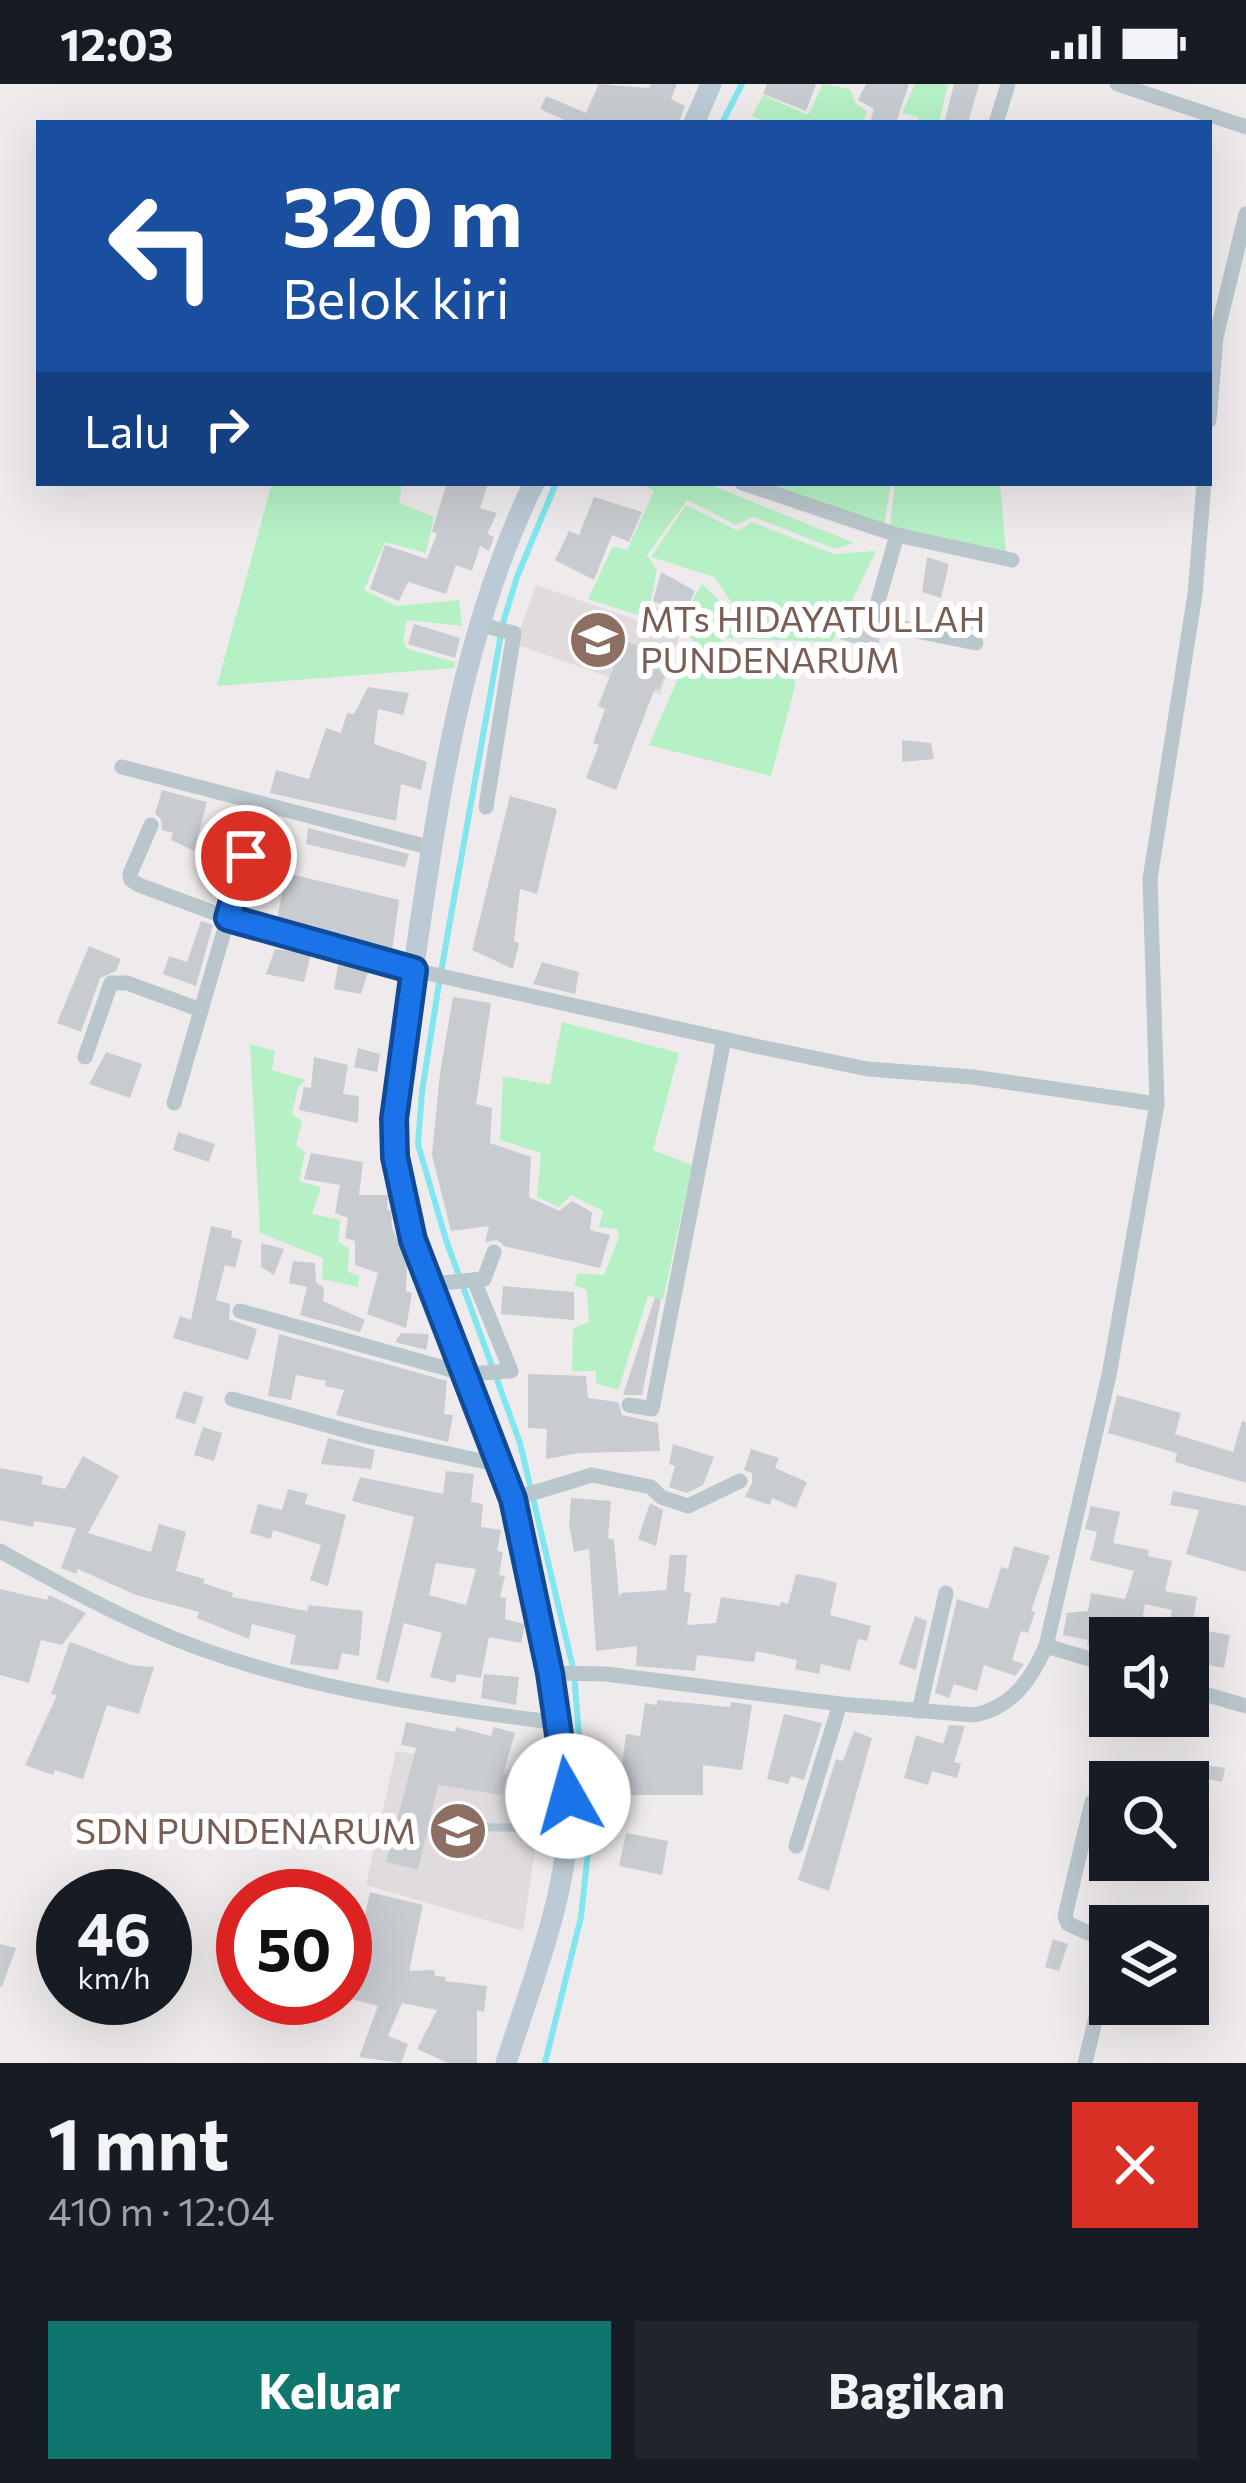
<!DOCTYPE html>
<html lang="id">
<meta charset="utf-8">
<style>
body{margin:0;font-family:Commissioner,sans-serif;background:#20242c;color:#f1f3f6;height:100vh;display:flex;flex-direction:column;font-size:45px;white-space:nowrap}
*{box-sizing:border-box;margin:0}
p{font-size:39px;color:#9ea1a6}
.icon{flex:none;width:66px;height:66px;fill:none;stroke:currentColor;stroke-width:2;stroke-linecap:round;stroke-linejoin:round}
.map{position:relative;height:1979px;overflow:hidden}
.sheet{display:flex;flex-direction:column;background:#171b24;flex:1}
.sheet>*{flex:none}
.top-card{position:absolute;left:36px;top:36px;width:1176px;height:366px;border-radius:0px;box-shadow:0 12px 48px #0002;background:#1a4fa0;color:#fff;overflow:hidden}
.fabs{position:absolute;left:1089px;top:1533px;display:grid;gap:24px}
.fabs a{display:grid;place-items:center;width:120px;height:120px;border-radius:0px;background:#171b24;box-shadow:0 12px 48px #0002;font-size:60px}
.speed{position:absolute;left:36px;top:1785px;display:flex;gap:24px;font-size:60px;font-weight:700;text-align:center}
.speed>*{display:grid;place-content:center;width:156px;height:156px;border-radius:50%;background:#171b24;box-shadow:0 12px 48px #0002;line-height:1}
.speed small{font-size:30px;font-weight:400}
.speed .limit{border:18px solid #d22;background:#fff;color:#111}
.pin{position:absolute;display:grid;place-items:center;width:102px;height:102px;color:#fff;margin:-51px;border:6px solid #fff;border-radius:50%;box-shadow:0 3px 12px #0007}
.me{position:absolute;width:132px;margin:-66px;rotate:353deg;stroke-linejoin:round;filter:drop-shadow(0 0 9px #0008)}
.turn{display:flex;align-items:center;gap:42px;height:252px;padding:0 48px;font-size:54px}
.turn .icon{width:156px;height:156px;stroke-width:2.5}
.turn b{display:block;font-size:84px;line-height:102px}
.then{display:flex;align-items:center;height:114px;padding:0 48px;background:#0003;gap:24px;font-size:45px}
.round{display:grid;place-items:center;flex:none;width:126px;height:126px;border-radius:0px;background:#20242c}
.overview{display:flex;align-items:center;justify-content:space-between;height:204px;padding:0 48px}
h1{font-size:72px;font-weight:700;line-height:90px}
.action{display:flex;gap:24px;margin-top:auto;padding:24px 48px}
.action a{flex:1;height:138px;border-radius:0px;background:#0f766e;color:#fff;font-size:48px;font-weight:700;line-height:138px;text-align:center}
.action a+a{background:#20242c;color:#f1f3f6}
.status{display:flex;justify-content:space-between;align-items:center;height:84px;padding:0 60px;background:#171b24;direction:ltr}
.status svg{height:33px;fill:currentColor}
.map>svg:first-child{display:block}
.education{fill:#e0dcde}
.green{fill:#b6f0c5}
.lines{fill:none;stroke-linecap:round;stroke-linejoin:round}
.stream{stroke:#81e6ef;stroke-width:6}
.building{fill:#c8ccd1;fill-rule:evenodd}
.service{stroke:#b9c6cc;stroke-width:8}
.minor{stroke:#b9c6cc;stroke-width:15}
.secondary{stroke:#bbcad4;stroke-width:21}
.route-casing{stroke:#114b97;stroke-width:30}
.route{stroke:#1a73e8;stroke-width:21}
.labels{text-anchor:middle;stroke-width:12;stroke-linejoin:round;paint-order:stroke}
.education-label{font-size:36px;fill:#785e54;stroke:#fff;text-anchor:start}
</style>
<div class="status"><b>12:03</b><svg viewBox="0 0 49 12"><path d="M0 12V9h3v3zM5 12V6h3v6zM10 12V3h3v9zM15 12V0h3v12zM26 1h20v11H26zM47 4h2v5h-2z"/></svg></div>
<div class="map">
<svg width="1246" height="1979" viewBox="0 0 1246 1979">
<rect width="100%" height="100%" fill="#efebec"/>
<g class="education">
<polygon points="536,501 680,551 660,611 515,560"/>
<polygon points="396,1667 546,1692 523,1847 366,1801"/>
</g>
<g class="green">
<polygon points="823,0 850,5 856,20 867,27 863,39 769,39 752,32 763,11 808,31"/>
<polygon points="915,0 948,0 939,39 920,39 917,33 902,29"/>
<polygon points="272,399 402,399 399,419 434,433 426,469 385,458 364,506 397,522 459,516 462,542 407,536 403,556 407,565 455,578 454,584 217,602"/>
<polygon points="640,399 706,399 854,459 836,465 753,433 736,441 687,416 647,471 657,486 650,519 667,530 663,539 588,515 613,462 627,466 654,407"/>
<polygon points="763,399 891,399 884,442"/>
<polygon points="895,399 1000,399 1006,468 890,442"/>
<polygon points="686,421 738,447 752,438 834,470 876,467 832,558 724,554 732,519 714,493 651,473"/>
<polygon points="702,500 726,523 719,554 727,561 724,565 704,566 677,542"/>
<polygon points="794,577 795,602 771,692 649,661 683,583"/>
<polygon points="562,938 679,969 653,1066 692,1081 663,1215 648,1212 618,1306 596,1299 596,1287 572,1287 573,1244 589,1238 587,1206 574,1201 578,1189 604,1191 619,1153 617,1145 599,1143 603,1127 571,1111 559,1123 537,1113 541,1069 500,1056 503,992 550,1001"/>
<polygon points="250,960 275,967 272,986 305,996 298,1004 292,1030 302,1037 296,1061 305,1068 299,1097 321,1103 312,1130 340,1136 338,1158 349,1164 348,1188 359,1192 358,1203 322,1195 323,1174 260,1149"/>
</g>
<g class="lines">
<g class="stream">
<polyline points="722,39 742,0"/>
<polyline points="545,1979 581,1833 588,1768 574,1588 520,1359 446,1156 418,1060 422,1008 439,899 503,539 517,493 556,399"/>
</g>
</g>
<g class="building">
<polygon points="599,0 649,4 651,0 677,0 671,15 685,22 679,38 571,39 540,25 546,12 586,29"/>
<polygon points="767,0 816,0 806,27 763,10"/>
<polygon points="866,0 909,0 896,39 870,39 874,25 858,16"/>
<polygon points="954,0 979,0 968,39 945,36"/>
<polygon points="447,399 488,399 480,424 497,429 487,450 494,453 489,467 480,462 472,487 456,481 446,510 408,498 399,517 370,505 385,461 427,475 437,450 432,447"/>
<polygon points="594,413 642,428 629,458 612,451 594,496 555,476 569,447 579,451"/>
<polygon points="927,473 949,480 941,514 922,508"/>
<polygon points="661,488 695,507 685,529 653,517"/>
<polygon points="967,525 984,531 979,547 963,544"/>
<polygon points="414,540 460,554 455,574 408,560"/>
<polygon points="843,540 880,552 878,566 840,555"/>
<polygon points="624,557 671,574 659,606 655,604 616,706 586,694 599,661 593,659 605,625 598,622"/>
<polygon points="368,603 409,609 403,631 378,625 374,660 427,678 421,706 401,700 396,737 270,709 276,686 309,695 326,644 341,649 347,629 354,630"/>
<polygon points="902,656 931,659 934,675 902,678"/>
<polygon points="162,706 207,718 194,767 171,756 173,749 162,746 161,735 155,730"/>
<polygon points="510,712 557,725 537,810 520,805 514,857 519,859 513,885 472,866"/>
<polygon points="308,744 409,770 405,783 306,760"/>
<polygon points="286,789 399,816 392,867 277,835"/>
<polygon points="201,837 213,841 196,902 163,890 169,872 187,878"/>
<polygon points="89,862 121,875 116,887 100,894 81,948 57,939"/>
<polygon points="275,865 311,870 304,898 266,890"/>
<polygon points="542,878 579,888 575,910 533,900"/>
<polygon points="338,881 368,888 361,910 334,905"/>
<polygon points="453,913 491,919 476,1020 492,1024 490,1059 531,1073 529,1113 559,1127 572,1117 592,1128 590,1146 610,1151 600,1184 504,1162 497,1156 485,1158 489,1142 451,1147 432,1071 440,989"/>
<polygon points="358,964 380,970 377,988 354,983"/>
<polygon points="106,968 142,980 130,1014 89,1000"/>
<polygon points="314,973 348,981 343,1010 359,1012 358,1039 299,1026 304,1003 311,1004"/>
<polygon points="178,1048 215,1060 209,1078 173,1066"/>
<polygon points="311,1069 363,1078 359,1111 388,1111 387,1125 391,1127 392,1143 407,1180 406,1207 412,1209 406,1244 367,1230 378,1189 355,1181 355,1157 345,1154 348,1134 335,1129 340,1101 304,1095"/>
<polygon points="211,1142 232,1147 231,1153 242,1156 235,1184 225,1181 216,1216 230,1220 229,1235 257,1245 248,1276 173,1254 180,1232 191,1236"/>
<polygon points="261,1159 284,1165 274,1191 261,1183"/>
<polygon points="293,1177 315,1179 316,1198 324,1204 323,1217 365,1236 360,1248 300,1231 307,1203 289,1199"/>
<polygon points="503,1202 574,1208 574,1236 501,1230"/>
<polygon points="655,1213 661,1215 642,1311 623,1311"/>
<polygon points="401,1249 429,1250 426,1266 395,1258"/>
<polygon points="279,1250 447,1297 444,1330 453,1331 448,1358 336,1331 344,1306 325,1302 326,1297 296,1291 291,1316 268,1312"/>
<polygon points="528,1290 586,1292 588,1314 618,1318 622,1331 658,1339 660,1367 580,1369 546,1375 547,1345 528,1344"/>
<polygon points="184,1307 204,1313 195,1340 175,1334"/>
<polygon points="1117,1311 1181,1329 1175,1350 1233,1368 1242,1337 1246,1338 1246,1399 1175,1378 1177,1369 1108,1349"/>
<polygon points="203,1343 222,1349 214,1377 194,1371"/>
<polygon points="328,1354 375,1366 371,1385 321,1380"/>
<polygon points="673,1360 714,1373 703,1401 687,1409 669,1403 675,1382 669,1380"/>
<polygon points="751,1365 779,1374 775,1384 807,1398 796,1424 772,1414 770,1421 745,1413 752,1399 752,1389 744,1386"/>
<polygon points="83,1372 119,1392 88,1449 151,1468 159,1440 186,1448 176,1487 205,1495 203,1499 233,1509 232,1513 307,1527 309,1521 363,1527 359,1572 342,1569 338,1586 290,1580 296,1551 252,1540 249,1555 197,1534 199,1528 136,1511 78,1485 76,1490 61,1484 76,1444 34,1437 33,1443 0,1436 0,1384 43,1392 41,1400 65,1405"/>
<path d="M446,1387L474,1390L471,1418L483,1420L481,1443L501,1446L497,1467L503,1468L499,1491L505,1492L500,1513L506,1514L505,1535L525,1540L521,1559L489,1553L481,1594L457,1590L455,1599L430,1593L442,1549L404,1539L389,1599L376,1595L414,1433L352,1417L360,1393L443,1410ZM436,1479L476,1485L466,1521L429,1511Z"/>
<polygon points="288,1405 308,1410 305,1420 346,1431 328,1502 310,1496 321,1461 273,1446 271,1455 250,1449 258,1420 282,1426"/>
<polygon points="1173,1407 1246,1422 1246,1488 1186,1470 1199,1426 1170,1421"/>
<polygon points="571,1414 611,1417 608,1454 614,1456 619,1513 621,1509 666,1506 670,1471 687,1471 684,1508 691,1509 687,1541 716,1539 721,1513 780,1522 781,1518 788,1520 796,1490 819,1494 837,1499 830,1531 871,1542 867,1557 858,1555 850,1587 821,1580 819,1590 795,1585 797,1576 756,1567 754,1578 697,1571 695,1587 636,1582 637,1562 596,1567 589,1465 574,1468 569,1440"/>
<polygon points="650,1419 663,1426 656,1462 638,1455"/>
<polygon points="1091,1422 1120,1428 1113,1459 1149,1466 1148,1472 1172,1477 1165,1507 1197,1513 1190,1554 1166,1554 1172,1526 1145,1520 1139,1554 1109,1554 1106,1566 1087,1561 1088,1556 1063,1551 1067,1529 1088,1527 1091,1509 1125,1515 1134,1487 1090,1476 1097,1448 1085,1445"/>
<polygon points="1014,1462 1050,1472 1031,1527 1035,1528 1028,1549 1021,1547 1012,1576 1024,1580 1015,1592 984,1581 977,1607 954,1600 949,1614 935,1609 957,1515 988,1525 1001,1483 1008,1485"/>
<polygon points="0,1505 47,1516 49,1511 86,1529 62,1561 41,1556 29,1599 0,1591"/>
<polygon points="915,1532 927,1537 916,1586 899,1580"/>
<polygon points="1208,1547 1230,1551 1224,1584 1203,1580"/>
<polygon points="70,1558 131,1581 154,1583 139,1630 107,1621 83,1695 55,1686 53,1691 25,1681 57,1611 51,1610"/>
<polygon points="484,1590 519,1593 516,1621 481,1614"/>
<polygon points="657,1616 730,1623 731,1618 752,1621 742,1686 703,1681 703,1711 620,1711 619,1682 622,1682 626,1650 640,1652 645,1619 657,1621"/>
<polygon points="784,1630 822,1639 804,1696 791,1692 788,1700 767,1695"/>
<polygon points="406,1638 455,1648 456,1643 491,1652 494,1643 515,1649 503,1690 507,1691 502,1711 438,1701 418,1786 386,1778 416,1664 401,1661"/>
<polygon points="949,1641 965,1642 954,1678 961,1680 957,1694 932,1687 928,1701 904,1694 916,1651 943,1660"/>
<polygon points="854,1647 872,1654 829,1807 798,1796 836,1675 843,1677"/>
<polygon points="1200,1680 1225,1684 1222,1698 1198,1693"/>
<polygon points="626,1749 668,1757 662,1791 619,1782"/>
<polygon points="370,1808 423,1821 409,1887 434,1886 435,1892 446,1893 445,1897 487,1902 484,1928 477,1926 477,1979 448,1979 417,1965 437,1926 402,1919 388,1952 408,1960 401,1979 359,1973 378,1922 347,1914"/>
<polygon points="1053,1855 1068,1860 1059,1887 1045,1883"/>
<polygon points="0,1860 16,1864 2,1903 0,1902"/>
</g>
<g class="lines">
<polyline class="service" points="442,1742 567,1745"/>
<g class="minor">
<polyline points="1117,0 1246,43"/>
<polyline points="996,39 1008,0"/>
<polyline points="1209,336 1216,253 1246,130"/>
<polyline points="742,399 897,451 1012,476"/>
<polyline points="897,451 877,521 877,539 976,559"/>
<polyline points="480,541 514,549 486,723"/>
<polyline points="122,683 432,764"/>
<polyline points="151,741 130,790 131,796 139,801 228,834 414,886 760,963 868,985 973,993 1157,1020"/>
<polyline points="85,973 111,899 127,899 201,926"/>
<polyline points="174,1019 246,772"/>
<polyline points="430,1200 484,1195 494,1168"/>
<polyline points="240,1227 466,1290 511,1287 474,1196"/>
<polyline points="232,1315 366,1352 500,1381"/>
<polyline points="629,1321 652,1325 724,955"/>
<polyline points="513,1415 592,1391 651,1403 661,1413 688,1422 740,1397"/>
<path d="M0,1467C48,1494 97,1521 147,1543C275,1601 421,1621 559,1639"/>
<polyline points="1046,1562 1109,1291 1157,1020 1150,795 1195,510 1204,399"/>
<path d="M550,1589L606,1590L840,1620L975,1631C1012,1623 1031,1596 1046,1562L1110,1581"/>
<polyline points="1188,1605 1246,1622"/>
<polyline points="919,1627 946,1509"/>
<polyline points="1092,1718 1065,1832 1068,1840 1110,1858"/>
<polyline points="796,1762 840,1620"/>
<polyline points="1085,1979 1110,1874"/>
</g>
<g class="secondary">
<polyline points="694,39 711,0"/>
<path d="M506,1979C529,1906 564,1820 568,1743C571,1698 561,1651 553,1608C543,1543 532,1475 512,1413C475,1301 415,1196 397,1079C386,1014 405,946 414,881C438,718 461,549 534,399"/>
</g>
</g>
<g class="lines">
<g class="route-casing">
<polyline id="route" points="246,772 228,834 414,886 394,1035 395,1073 413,1156 513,1415 550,1589 568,1712"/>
</g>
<use href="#route" class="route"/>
</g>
<defs>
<g id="school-disc" transform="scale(3)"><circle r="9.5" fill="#8d6e63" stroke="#fff"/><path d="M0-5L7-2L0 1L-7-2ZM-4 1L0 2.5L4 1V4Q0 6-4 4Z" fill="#fff"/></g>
</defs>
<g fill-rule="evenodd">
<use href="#school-disc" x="598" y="556"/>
<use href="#school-disc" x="458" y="1747"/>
</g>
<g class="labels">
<g class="education-label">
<text x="640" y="548">MTs HIDAYATULLAH<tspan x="640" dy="41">PUNDENARUM</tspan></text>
<text x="416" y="1760" text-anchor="end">SDN PUNDENARUM</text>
</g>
</g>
</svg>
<div class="fabs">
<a><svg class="icon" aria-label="sound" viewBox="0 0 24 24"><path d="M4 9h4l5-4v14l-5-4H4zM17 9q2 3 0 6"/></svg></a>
<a><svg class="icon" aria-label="search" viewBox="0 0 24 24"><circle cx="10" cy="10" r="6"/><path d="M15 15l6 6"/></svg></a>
<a><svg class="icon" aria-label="layers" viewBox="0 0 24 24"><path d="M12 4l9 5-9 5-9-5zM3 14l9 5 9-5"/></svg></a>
</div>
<div class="speed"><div>46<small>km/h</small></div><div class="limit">50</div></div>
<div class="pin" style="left:246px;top:772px;background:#d93025"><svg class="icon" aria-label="arrive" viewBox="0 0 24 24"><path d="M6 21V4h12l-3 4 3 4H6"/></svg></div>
<svg class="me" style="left:568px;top:1712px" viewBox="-20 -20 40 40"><circle r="19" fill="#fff"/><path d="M0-13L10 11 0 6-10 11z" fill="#1a73e8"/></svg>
<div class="top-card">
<div class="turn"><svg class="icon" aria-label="left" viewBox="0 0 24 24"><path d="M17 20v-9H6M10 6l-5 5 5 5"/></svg><div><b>320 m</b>Belok kiri</div></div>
<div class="then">Lalu<svg class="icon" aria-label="right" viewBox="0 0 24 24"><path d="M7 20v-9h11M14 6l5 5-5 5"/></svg></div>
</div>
</div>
<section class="sheet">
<div class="overview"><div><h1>1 mnt</h1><p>410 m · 12:04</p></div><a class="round" style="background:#d93025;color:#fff"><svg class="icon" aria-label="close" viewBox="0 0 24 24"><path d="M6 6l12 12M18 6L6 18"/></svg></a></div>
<div class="action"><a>Keluar</a><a>Bagikan</a></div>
</section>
